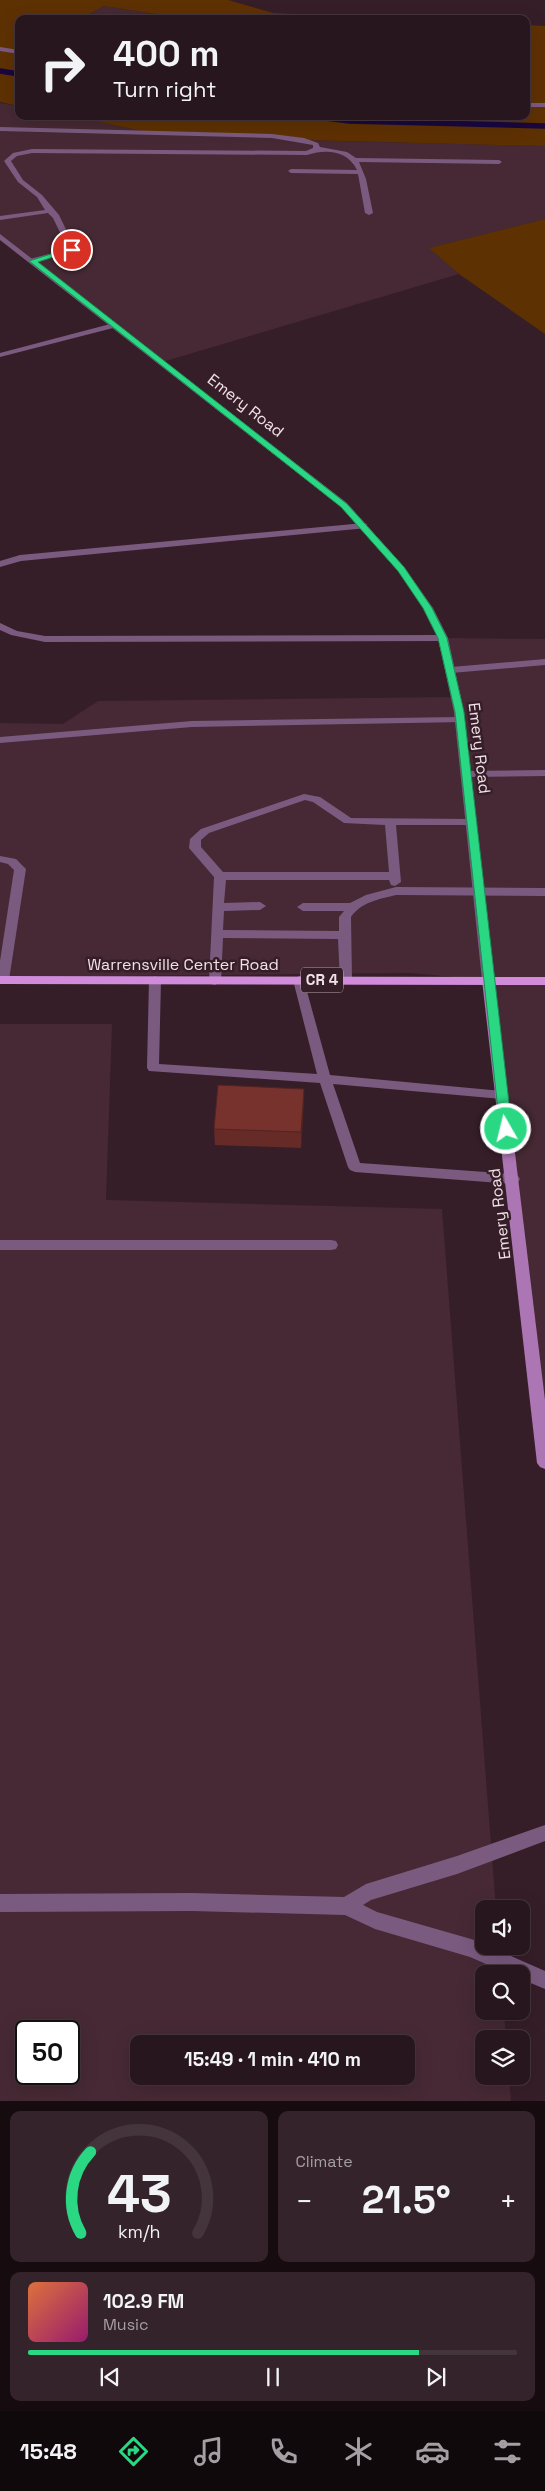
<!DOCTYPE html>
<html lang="en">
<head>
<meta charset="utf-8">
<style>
	body { margin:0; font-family:"Space Grotesk",sans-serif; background:#34232b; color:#f1f3f6; height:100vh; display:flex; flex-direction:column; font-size:19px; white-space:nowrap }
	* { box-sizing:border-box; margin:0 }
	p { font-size:16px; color:#a59fa4 }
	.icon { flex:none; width:28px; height:28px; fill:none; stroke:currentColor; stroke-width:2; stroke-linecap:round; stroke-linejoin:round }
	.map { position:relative; height:2101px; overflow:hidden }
	.drawer { display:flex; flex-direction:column; gap:10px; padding:10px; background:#160c10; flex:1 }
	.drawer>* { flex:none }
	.top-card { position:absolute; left:15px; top:15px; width:515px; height:105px; border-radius:10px; box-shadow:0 5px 20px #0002,0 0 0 1px #44353c; background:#28161e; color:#f1f3f6; overflow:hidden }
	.buttons { position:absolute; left:475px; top:1900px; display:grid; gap:10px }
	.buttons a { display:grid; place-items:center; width:55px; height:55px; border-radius:10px; background:#28161e; box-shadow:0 5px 20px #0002,0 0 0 1px #44353c; font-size:25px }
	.speed { position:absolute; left:15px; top:2020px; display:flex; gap:10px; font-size:25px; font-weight:700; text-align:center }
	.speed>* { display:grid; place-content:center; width:65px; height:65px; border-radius:50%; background:#28161e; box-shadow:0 5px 20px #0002,0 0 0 1px #44353c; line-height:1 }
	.speed .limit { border:2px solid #111; border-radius:8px; background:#fff; color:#111 }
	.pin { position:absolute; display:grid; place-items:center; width:42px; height:42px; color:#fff; margin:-21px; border:2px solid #fff; border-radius:50%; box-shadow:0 1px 5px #0007 }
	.me { position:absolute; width:55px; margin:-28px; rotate:352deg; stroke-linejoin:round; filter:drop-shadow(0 0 4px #0008) }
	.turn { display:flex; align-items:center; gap:18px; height:105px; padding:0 15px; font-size:22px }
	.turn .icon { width:65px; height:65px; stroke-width:2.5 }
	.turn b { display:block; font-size:35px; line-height:42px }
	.big { font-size:38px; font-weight:700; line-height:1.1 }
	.drawer .widget { flex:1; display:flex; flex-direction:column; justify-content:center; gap:8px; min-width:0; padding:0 18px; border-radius:10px; background:#34232b }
	.drawer .dial { align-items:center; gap:0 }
	.dial svg { height:130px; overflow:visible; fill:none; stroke:#44353c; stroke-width:7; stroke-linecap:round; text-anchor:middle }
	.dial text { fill:#f1f3f6; stroke:none }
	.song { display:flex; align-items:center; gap:15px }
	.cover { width:60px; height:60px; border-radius:8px; background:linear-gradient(135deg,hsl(20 70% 55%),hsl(320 70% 35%)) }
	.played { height:5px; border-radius:2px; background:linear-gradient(90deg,#2ad884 80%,#44353c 80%) }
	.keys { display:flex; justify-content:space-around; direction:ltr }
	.heat { display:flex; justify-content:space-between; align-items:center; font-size:28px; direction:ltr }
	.drawer .tiles { flex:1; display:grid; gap:10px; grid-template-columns:1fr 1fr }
	.widget:last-child { grid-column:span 2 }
	.trip { position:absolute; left:130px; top:2035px; width:285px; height:50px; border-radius:10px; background:#28161e; box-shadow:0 5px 20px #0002,0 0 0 1px #44353c; font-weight:700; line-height:50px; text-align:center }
	.dock { display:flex; height:80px; justify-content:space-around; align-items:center; background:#10090c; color:#a59fa4 }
	.dock .icon { width:35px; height:35px }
	.dock .selected { color:#2ad884 }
	.dock b { font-size:22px; color:#f1f3f6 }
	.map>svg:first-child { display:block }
</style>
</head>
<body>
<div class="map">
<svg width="545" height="2101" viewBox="0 0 545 2101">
	<rect width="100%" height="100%" fill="#361e28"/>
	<!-- built -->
	<g fill="#462934" fill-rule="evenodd">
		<polygon points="104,6 187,19 81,19"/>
		<polygon points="0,103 19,106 19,116 70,116 147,132 236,134 304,140 545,146 545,219 430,248 459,274 162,362 0,236"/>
		<polygon points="443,638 545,639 545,1471 488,980 410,973 0,977 0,723 63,724 98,701 456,697"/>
		<path d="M 0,1024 L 112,1024 L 106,1200 L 442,1209 L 496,1909 L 484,1909 L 484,1946 L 499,1946 L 501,1974 L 484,1974 L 484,2011 L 504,2011 L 506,2039 L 484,2039 L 484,2076 L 509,2076 L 511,2101 L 0,2101 ZM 26,2031 L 69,2031 L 69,2074 L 26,2074 ZM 139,2044 L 406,2044 L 406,2076 L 139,2076 Z"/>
	</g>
	<!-- green -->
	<g fill="#5e3103">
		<polygon points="0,0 228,0 273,13 393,19 187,19 104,6 81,19 19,19 19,106 0,102"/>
		<polygon points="526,25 545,26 545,146 304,140 272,136 147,132 70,116 526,116"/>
		<polygon points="545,219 545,334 459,274 429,248"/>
	</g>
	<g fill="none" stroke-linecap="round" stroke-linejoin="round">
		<!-- stream -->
		<g stroke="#19073f" stroke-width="5.5">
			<polyline points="0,71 19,74"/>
			<polyline points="310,116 350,121 545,126"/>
		</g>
		<!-- service -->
		<g fill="#7b5a80" fill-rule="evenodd">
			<polygon points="0,47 19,50 19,54 0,51"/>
			<rect x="526" y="103" width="19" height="4"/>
			<path d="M 0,127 L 272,134 L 304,138 L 318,143 L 320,147 L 347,152 L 356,158 L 499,160 L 502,162 L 499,164 L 359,162 L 366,179 L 373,213 L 369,215 L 365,213 L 358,174 L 291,173 L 288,171 L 291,169 L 357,170 C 347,150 326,149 307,155 L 32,153 L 17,156 L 11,161 L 23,180 L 42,195 L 59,215 L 76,250 L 33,263 L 29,261 L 30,259 L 68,249 L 53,218 L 48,213 L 0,220 L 0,216 L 45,210 L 37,197 L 18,182 L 4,161 L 13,153 L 32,149 L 306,151 L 313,148 L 313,145 L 272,138 L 0,131 Z"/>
			<polygon points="114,323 118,325 117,327 0,357 0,353"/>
			<polygon points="364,523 367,524 367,528 21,561 0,567 0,561 20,555"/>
			<polygon points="0,623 17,631 45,636 443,635 448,638 443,641 45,642 11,635 0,630"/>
			<polygon points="545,659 545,665 451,673 446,670 451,667"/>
			<polygon points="460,717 464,718 464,722 192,727 0,743 0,737 192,721"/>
			<polygon points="545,770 545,776 467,777 462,774 467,771"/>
			<path d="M 304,794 L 320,797 L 351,818 L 472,819 L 478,822 L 472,825 L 396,825 L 401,882 L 395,886 L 391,885 L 389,880 L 226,880 L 224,903 L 260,902 L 266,906 L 260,910 L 224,911 L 223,930 L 339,931 L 339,917 L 344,911 L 303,911 L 297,907 L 303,903 L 350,903 L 366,895 L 396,887 L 545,888 L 545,896 L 396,895 C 380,899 361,902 351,917 L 352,980 L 346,984 L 340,980 L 338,939 L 223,938 L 221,981 L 215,985 L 211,984 L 209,981 L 214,877 L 189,848 L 190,839 L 201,829 ZM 305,800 L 313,802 L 344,823 L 385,825 L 389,872 L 223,872 L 201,847 L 201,840 L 209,833 Z"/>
			<polygon points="0,856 16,859 26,869 9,980 3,984 0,983 0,961 14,870 8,864 0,862"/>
			<polygon points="155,976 161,980 159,1064 317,1074 293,980 299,976 303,977 330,1075 502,1091 508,1095 502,1099 333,1084 360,1163 513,1174 518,1176 520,1179 518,1182 513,1184 355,1172 350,1170 348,1167 320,1083 149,1071 147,1068 149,980"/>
			<polygon points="0,1240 331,1240 336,1241 338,1245 336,1249 331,1250 0,1250"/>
			<polygon points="545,1825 545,1841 457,1874 371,1900 363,1905 377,1912 471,1939 484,1944 484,1946 488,1946 545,1971 545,1989 521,1979 521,1974 509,1974 470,1957 375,1929 345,1915 192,1911 0,1912 0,1894 192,1893 344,1897 366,1884 457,1856"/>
		</g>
		<!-- tertiary -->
		<polygon fill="#7b5a80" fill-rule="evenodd" points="0,234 347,503 404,567 433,608 448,638 464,712 494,980 492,983 488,984 482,980 454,712 438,638 423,608 398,571 341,507 0,240"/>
		<!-- secondary -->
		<polygon fill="#ab76b3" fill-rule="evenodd" points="488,976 494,980 545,1400 545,1469 540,1467 537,1463 482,980"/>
		<!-- primary -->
		<polygon fill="#d08bdb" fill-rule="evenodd" points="0,976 545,977 545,985 0,984"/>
	</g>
	<!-- wall -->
	<polygon fill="#662b27" points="304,1089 301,1148 215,1145 214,1129"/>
	<!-- shaded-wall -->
	<polygon fill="#532320" points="304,1089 304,1104 301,1148 301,1132"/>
	<!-- building -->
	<polygon fill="#77322d" stroke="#532320" points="218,1085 304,1089 301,1132 214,1129"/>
	<!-- route -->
	<polygon fill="#2ad884" stroke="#1b8c56" points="70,248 75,250 38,262 347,504 404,567 432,608 447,638 464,712 512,1129 510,1132 506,1133 500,1129 455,712 438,638 423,608 398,571 341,507 29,261"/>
	<g text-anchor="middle" stroke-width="5" stroke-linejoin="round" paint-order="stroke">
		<!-- shield labels -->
		<rect fill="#361e28" stroke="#b9a6ad" stroke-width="1" x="301" y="967.5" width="42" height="25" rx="4"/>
		<g font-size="15" font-weight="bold" fill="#f1e0e6">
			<text x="322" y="985">CR 4</text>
		</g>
		<!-- street labels -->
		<g font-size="16" fill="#f1e0e6" stroke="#361e28">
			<text transform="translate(246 405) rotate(38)" y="6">Emery Road</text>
			<text transform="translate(480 748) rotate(83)" y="6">Emery Road</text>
			<text x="183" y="970">Warrensville Center Road</text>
			<text transform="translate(499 1214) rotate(-97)" y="6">Emery Road</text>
		</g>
	</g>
</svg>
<div class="buttons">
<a><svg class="icon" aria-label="sound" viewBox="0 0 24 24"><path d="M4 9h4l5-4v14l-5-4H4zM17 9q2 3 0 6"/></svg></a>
<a><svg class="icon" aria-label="search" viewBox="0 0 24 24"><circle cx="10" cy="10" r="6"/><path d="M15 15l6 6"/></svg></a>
<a><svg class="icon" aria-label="layers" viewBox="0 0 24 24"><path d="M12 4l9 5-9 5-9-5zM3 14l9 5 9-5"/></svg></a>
</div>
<div class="speed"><div class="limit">50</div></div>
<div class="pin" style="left:72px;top:250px;background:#d93025"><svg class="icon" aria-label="arrive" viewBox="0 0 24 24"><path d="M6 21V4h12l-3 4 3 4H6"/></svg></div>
<svg class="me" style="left:506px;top:1129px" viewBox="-20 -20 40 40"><circle r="17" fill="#2ad884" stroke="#fff" stroke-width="3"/><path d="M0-11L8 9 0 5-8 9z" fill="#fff"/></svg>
<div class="trip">15:49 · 1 min · 410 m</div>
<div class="top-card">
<div class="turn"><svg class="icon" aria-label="right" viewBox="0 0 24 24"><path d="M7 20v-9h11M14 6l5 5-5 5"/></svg><div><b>400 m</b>Turn right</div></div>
</div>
</div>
<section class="drawer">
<div class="tiles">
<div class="widget dial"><svg viewBox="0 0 100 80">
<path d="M14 69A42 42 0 1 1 86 69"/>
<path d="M14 69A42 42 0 0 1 20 19" stroke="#2ad884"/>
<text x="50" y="56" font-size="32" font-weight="700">43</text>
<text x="50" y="72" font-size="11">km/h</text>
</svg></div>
<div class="widget"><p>Climate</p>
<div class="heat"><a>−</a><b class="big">21.5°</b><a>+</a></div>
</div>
<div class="widget">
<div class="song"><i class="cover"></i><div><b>102.9 FM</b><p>Music</p></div></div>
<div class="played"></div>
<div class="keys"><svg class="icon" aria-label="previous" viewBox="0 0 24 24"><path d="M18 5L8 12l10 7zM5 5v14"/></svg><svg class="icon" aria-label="pause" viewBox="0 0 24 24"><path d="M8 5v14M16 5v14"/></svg><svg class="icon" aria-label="next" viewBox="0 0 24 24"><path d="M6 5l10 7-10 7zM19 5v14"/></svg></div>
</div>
</div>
</section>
<nav class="dock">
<b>15:48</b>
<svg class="icon selected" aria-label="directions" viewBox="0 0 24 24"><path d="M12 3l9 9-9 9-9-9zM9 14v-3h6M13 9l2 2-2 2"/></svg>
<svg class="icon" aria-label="music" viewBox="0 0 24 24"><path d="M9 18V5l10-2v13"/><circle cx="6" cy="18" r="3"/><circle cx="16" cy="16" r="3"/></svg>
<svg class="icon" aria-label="phone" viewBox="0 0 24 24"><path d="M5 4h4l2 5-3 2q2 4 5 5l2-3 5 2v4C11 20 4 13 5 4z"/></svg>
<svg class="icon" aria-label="climate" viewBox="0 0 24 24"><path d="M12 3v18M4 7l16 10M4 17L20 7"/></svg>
<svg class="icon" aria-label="car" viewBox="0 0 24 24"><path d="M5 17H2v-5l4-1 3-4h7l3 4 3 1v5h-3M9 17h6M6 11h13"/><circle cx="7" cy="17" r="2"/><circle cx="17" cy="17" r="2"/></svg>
<svg class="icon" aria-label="filters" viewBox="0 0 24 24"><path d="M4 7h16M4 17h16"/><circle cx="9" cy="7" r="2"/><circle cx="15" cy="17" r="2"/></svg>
</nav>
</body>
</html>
